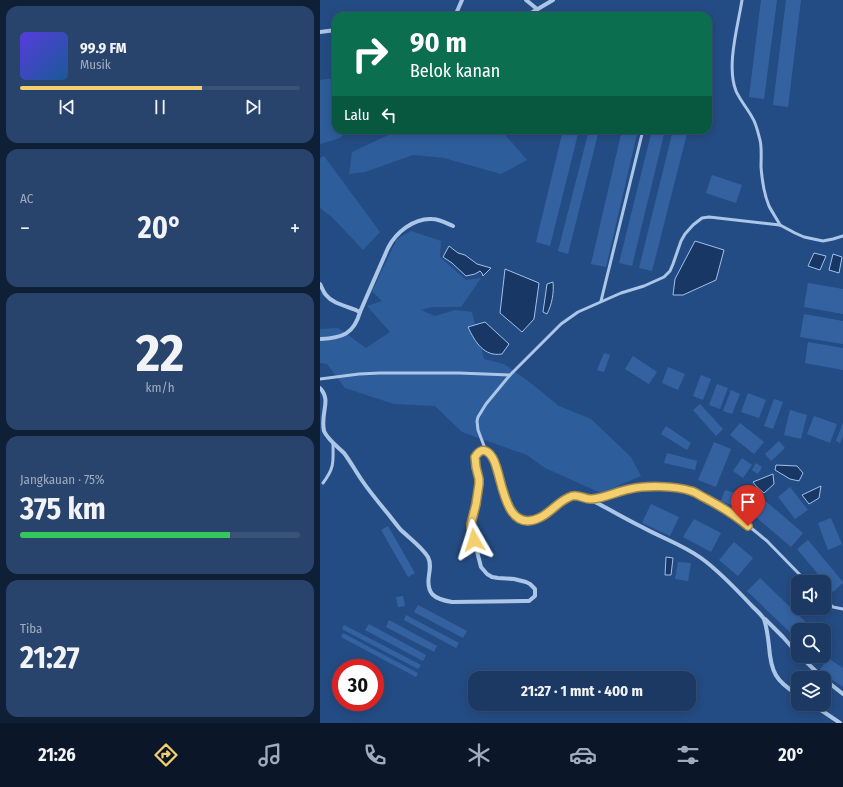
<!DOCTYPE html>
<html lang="id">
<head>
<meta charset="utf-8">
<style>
	body { margin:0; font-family:"Fira Sans Condensed",sans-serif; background:#28446c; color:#f1f3f6; height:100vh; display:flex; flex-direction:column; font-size:15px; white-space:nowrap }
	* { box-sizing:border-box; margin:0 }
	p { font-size:13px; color:#a0acbe }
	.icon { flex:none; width:22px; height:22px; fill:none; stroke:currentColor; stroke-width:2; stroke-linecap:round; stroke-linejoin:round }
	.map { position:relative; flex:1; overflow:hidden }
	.details { display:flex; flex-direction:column; gap:6px; padding:6px; background:#0f1f36; width:320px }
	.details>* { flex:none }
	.top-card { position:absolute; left:12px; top:12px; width:380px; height:122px; border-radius:12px; box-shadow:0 2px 10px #0003,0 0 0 1px #395378; background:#0b6e4f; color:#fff; overflow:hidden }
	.buttons { position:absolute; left:471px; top:575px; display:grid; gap:8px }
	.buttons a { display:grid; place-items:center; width:40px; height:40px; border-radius:8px; background:#1b3963; box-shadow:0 2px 10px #0003,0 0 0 1px #395378; font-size:20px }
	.speed { position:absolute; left:12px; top:659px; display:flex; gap:8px; font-size:20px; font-weight:700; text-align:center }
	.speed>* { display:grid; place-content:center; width:52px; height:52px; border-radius:50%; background:#1b3963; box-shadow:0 2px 10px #0003,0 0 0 1px #395378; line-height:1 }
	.speed .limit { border:6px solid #d22; background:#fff; color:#111 }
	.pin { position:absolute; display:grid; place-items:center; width:34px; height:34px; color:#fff; margin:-41px -17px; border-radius:50% 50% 50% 0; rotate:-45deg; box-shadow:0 0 4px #0007 }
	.pin .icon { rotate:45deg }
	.me { position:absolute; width:44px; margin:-22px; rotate:354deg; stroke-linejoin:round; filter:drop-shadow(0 0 3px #0008) }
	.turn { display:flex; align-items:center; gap:14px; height:84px; padding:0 12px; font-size:18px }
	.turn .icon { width:52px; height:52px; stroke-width:2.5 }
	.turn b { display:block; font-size:28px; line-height:34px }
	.then { display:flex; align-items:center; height:38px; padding:0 12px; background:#0003; gap:8px; font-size:15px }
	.big { font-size:30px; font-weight:700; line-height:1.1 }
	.details .card { flex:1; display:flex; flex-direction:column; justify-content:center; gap:6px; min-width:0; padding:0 14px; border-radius:12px; background:#28446c }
	.details .dial { align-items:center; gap:0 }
	.dial b { font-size:52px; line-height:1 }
	.song { display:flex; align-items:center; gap:12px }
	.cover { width:48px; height:48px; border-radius:6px; background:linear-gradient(135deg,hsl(250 70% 55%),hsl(210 70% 35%)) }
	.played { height:4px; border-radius:2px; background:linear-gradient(90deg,#f3cf70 65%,#395378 65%) }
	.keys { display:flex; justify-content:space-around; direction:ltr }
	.heat { display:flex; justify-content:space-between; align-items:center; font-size:22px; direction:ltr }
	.charge { height:6px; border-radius:3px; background:linear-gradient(90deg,#34c759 75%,#395378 0) }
	.trip { position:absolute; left:148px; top:671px; width:228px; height:40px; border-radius:12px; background:#1b3963; box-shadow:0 2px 10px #0003,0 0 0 1px #395378; font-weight:700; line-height:40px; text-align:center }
	.tabs { display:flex; height:64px; justify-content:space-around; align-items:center; background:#0b1728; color:#a0acbe }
	.tabs .icon { width:28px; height:28px }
	.tabs .active { color:#f3cf70 }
	.tabs b { font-size:18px; color:#f1f3f6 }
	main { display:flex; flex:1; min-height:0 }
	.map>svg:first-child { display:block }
</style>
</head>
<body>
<main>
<section class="details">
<div class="card">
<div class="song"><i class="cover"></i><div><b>99.9 FM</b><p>Musik</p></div></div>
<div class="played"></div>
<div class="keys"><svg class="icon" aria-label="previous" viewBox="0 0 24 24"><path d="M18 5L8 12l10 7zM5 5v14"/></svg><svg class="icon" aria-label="pause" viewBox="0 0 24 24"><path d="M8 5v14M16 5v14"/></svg><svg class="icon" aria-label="next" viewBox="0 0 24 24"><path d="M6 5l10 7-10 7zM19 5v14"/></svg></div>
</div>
<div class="card"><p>AC</p>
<div class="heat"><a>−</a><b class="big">20°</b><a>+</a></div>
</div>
<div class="card dial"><b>22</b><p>km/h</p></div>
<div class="card"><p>Jangkauan · 75%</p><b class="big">375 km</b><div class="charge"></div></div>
<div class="card"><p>Tiba</p><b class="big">21:27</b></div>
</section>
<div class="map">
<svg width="523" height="723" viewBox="0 0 523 723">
	<rect width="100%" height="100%" fill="#244c84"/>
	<!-- green -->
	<g fill="#2e5d9b">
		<polygon points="16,78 16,130 28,130 20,138 0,144 0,80"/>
		<polygon points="79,130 181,130 207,160 181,174 124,158 93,155 45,172 29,174 32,152"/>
		<polygon points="4,156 60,232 43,250 12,217 0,208 0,158"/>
		<polygon points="91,231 121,241 120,257 146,280 161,278 141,307 112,307 101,310 115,316 135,310 152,312 164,359 184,364 212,384 239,406 271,419 311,457 321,476 281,493 225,468 207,455 142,432 115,406 74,404 25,388 7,364 0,363 0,329 18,328 46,348 70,332 47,306 62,301 52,291 77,239"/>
	</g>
	<!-- water -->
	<g fill="#193764" stroke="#a0c1e9">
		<polygon points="375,241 404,250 396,280 363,295 353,295 355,279"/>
		<polygon points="129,246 138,253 145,255 157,264 171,268 163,276 162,273 160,271 155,274 146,276 132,263 123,257"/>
		<polygon points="494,253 506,256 500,270 488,266"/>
		<polygon points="513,254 522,257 519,273 509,270"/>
		<polygon points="185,269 219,283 214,319 202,332 180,313"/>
		<path d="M 233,282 C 234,293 232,304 227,314 L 223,312 L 227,284 Z"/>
		<path d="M 165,322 L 189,344 L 182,354 C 164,357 155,342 148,327 Z"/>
		<polygon points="456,465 477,466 483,473 479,481 470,479 455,470"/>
		<polygon points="453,474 454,484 444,493 436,486 433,482"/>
		<polygon points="501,486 499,498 489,504 482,495"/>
		<polygon points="346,557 353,558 351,575 345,575"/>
	</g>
	<!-- building -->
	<g fill="#3462a1">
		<polygon points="441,0 457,0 444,99 429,97"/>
		<polygon points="466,0 481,0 468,107 453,105"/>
		<polygon points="243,130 259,130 230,246 216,242"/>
		<polygon points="269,130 279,130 248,254 238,251"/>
		<polygon points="302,130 318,130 286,267 271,264"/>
		<polygon points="332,130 345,130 312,266 299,263"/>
		<polygon points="353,130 368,130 332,271 319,268"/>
		<polygon points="392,175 422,185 416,203 386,193"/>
		<polygon points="488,283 523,289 523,314 484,307"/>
		<polygon points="484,314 523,321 523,344 480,337"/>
		<polygon points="488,342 523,348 523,370 485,363"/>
		<polygon points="284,353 290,355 284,372 277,370"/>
		<polygon points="313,356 337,372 329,384 305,369"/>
		<polygon points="348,367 365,374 358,390 342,383"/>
		<polygon points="381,375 391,379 383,400 373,396"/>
		<polygon points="397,384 408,388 400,409 389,405"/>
		<polygon points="411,390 420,394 412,414 403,411"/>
		<polygon points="428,393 446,400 439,418 421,412"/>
		<polygon points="454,399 463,402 453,429 444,426"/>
		<polygon points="380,404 403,429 396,436 373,410"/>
		<polygon points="470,410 487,415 481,439 464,435"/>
		<polygon points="494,416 517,424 510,443 487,434"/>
		<polygon points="420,423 444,442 434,454 410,435"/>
		<polygon points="523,423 523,436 520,443 516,441"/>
		<polygon points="346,426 371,443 367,450 341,434"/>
		<polygon points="459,441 465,448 451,461 445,454"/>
		<polygon points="394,442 411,449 396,487 378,480"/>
		<polygon points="347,453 377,461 375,470 344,463"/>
		<polygon points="422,458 432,465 423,478 413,471"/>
		<polygon points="436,463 442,467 438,474 432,470"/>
		<polygon points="470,487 488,510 475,519 458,497"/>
		<polygon points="405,490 427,497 422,509 401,501"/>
		<polygon points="442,498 483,533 471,547 430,512"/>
		<polygon points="331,504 359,517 350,536 322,523"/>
		<polygon points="511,518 522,544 508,550 498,523"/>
		<polygon points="374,519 401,533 391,552 363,537"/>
		<polygon points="68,526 95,573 88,577 61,530"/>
		<polygon points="488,540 523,582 523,583 513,592 477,549"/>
		<polygon points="414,542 433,558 418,576 399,560"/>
		<polygon points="358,562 371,563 368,581 355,579"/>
		<polygon points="440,578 494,630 478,630 478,640 427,591"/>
		<polygon points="83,596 85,606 78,607 76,597"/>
		<polygon points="98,605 147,631 143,638 94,612"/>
		<polygon points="86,615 139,643 136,648 84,620"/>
		<polygon points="69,620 117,646 114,652 66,627"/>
		<polygon points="49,624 106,655 103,661 45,630"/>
		<polygon points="24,625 101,665 98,669 22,629"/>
		<polygon points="23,633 98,673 96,677 21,637"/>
		<polygon points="508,658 523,668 523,687 499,671"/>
	</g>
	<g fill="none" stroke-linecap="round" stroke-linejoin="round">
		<!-- service -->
		<g stroke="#acc6e8" stroke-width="3">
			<path d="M 422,0 C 418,26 406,66 416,91 C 420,100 427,108 432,117 C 436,123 438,132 440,140 C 442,148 441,158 441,167 C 442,180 444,194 449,206 C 452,212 457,219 460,225"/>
			<polyline points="281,301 323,130"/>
			<polyline points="0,379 39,374 60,373 139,373 190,375"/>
			<polyline points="166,451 158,430 157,421 158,417 166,404 190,375 241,324 258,312 301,293 324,286 344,277 350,271 353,264 361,241 365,234 373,225 382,218 389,217 460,225 475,233 484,237 503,241 513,239 523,236"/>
			<path d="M 3,483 C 15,467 13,462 13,443"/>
			<polyline points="271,500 312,488 350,487 372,491 396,504 419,518 447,541 487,582"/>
			<polyline points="504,600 513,607 523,609"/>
		</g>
		<!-- minor -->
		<g stroke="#acc6e8" stroke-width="4">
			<polyline points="206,0 217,9"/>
			<polyline points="135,16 142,0"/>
			<polyline points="206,16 233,0"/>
			<polyline points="0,32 16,30"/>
			<path d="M 0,284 C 2,287 3,292 6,295 C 14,305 29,306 40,312 L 68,248 C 76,232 94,218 112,219 C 119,219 126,223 133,226"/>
			<path d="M 1,339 C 22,338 34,334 40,312"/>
			<path d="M 0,388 C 12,401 0,412 4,431 C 8,440 17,446 24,453 C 30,461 35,470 41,479 C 49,491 59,503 69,515 C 72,519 76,524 80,529 C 89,538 101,546 108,557 C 111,563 110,569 109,575 C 106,594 114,599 132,602 L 204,601 L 209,601 L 215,596 L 215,589 L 210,584 L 206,582 L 194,579 L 178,578 L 172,577 L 167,574 L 161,567 L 151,528 L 159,484 C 159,475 155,466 155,457 C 169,432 179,478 182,487 C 183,493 185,498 188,504 C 190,509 193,515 198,518 C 225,532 238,494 257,495 C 264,496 273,501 279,504 C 294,512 308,520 322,527 C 342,538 363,545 381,558 C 398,570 417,590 432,606 C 436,610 441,614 444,619 C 447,628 448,637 449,646 C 451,673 456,681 478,695"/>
			<polyline points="445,619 463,637 478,654"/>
			<polyline points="480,656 503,678"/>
			<polyline points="504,679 523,694"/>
			<polyline points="492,704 520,723"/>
		</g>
	</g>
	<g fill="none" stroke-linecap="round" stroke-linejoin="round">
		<!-- route casing -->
		<g stroke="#9e8749" stroke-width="10">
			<path id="route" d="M 154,540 L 151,528 L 151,524 L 156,504 L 159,484 L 159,479 L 156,467 L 155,457 C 164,442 173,456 176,466 C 183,486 187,533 219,518 C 231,513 239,500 252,496 C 259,494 265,500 272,499 C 285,498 298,491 310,489 C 326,485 356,486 371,491 C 376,492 380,496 385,498 C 400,506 415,515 428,526"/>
		</g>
		<!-- route -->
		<use href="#route" stroke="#f3cf70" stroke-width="7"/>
	</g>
</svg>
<div class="buttons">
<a><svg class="icon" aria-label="sound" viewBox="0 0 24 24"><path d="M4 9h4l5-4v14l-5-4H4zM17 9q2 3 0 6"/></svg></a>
<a><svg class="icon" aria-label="search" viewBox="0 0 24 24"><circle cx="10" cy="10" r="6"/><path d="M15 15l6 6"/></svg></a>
<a><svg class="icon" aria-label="layers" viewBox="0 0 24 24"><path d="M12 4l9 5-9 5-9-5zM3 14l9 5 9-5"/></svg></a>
</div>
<div class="speed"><div class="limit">30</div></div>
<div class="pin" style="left:428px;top:526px;background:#d93025"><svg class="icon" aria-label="arrive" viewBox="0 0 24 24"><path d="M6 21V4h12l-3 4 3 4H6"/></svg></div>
<svg class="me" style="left:154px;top:540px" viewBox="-20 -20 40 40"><path d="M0-17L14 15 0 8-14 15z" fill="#f3cf70" stroke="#fff" stroke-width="4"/></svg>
<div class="trip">21:27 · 1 mnt · 400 m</div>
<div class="top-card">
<div class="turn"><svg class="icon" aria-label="right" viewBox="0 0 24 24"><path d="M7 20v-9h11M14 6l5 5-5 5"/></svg><div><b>90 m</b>Belok kanan</div></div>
<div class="then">Lalu<svg class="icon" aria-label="left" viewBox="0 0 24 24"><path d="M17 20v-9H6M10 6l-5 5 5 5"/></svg></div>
</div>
</div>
</main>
<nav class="tabs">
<b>21:26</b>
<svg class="icon active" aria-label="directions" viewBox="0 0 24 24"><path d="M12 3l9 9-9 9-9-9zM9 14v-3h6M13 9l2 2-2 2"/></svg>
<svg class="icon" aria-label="music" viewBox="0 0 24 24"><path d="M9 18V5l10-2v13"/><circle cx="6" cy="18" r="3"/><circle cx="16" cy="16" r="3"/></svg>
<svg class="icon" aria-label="phone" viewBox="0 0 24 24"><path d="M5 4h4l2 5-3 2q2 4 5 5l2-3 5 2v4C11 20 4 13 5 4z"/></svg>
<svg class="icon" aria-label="climate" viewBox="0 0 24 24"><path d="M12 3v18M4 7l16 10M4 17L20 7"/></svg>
<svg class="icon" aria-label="car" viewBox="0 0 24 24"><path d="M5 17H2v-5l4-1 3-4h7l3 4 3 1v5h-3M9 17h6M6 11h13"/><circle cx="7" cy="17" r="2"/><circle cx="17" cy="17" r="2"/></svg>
<svg class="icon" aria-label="filters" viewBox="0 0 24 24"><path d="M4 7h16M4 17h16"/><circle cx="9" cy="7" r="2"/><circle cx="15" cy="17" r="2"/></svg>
<b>20°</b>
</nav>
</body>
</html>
